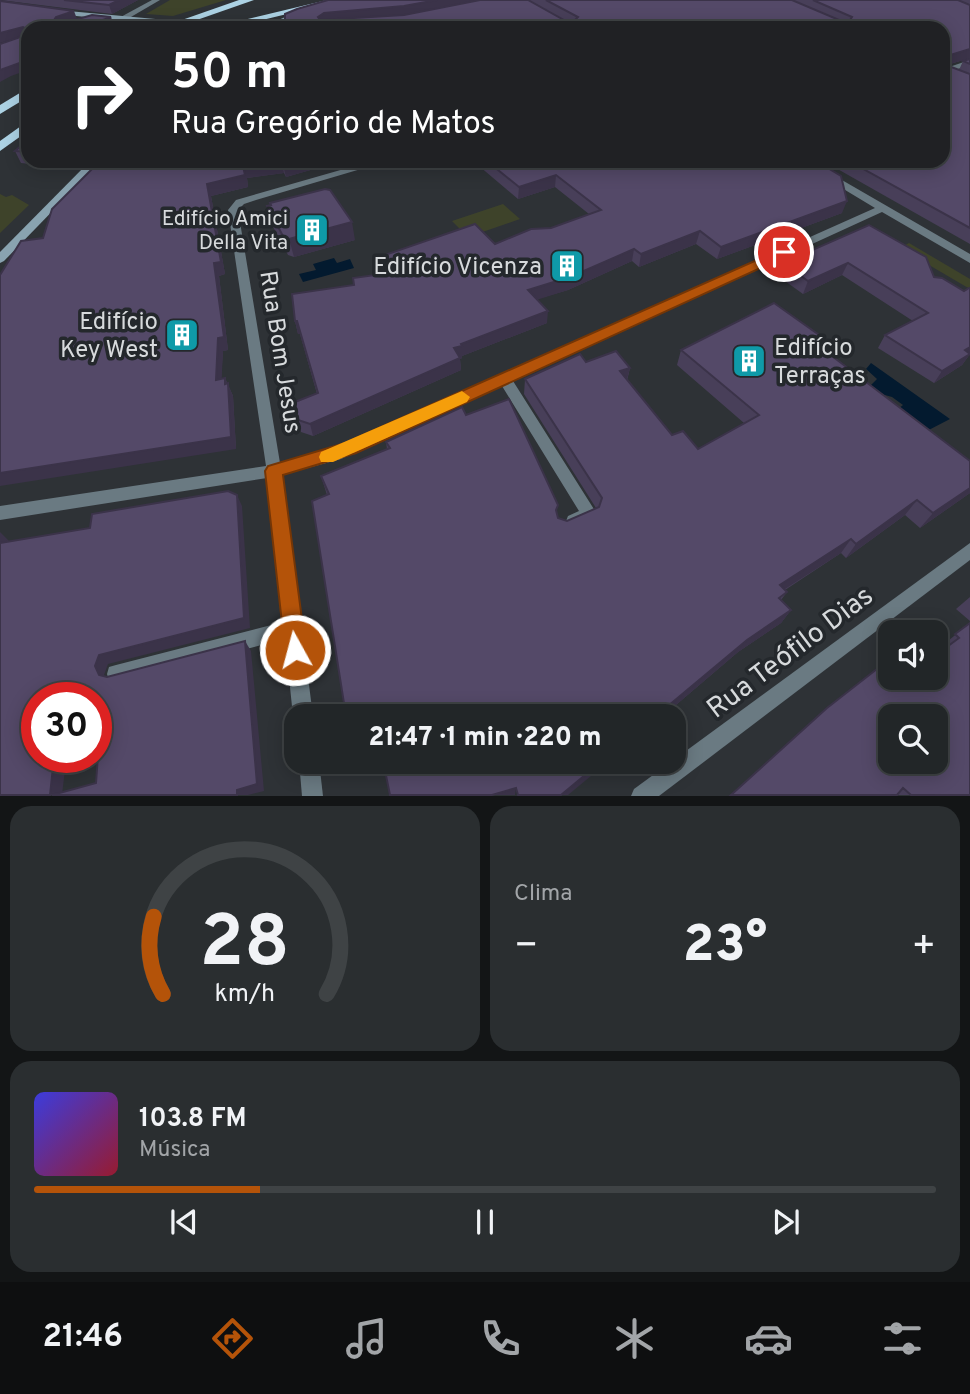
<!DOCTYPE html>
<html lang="pt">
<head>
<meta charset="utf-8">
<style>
	body { margin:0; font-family:Overpass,sans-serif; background:#2a2e30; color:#f1f3f6; height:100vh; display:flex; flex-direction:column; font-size:26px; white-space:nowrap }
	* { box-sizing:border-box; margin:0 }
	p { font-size:23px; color:#a2a5a8 }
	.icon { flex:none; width:38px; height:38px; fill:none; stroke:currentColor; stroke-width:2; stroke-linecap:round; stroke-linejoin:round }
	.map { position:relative; height:796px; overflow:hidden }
	.sheet { display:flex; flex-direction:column; gap:10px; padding:10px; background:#131516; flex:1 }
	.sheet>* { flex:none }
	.hud { position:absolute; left:21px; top:21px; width:929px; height:147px; border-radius:21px; box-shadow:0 4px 18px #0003,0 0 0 2px #3f4345; background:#202124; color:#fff; overflow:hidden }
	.buttons { position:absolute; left:878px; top:620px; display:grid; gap:14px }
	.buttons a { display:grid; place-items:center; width:70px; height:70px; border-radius:14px; background:#222628; box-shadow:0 4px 18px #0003,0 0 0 2px #3f4345; font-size:35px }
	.speed { position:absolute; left:21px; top:682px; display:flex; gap:14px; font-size:35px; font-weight:700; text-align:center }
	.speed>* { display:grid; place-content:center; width:91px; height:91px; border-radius:50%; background:#222628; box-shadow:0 4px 18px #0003,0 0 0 2px #3f4345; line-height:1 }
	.speed .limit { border:10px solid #d22; background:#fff; color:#111 }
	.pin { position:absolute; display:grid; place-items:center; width:60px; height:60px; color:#fff; margin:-30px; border:4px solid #fff; border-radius:50%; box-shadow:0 2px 7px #0007 }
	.me { position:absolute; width:77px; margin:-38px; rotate:353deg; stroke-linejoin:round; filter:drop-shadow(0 0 5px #0008) }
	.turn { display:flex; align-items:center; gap:24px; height:147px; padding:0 35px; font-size:32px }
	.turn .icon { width:91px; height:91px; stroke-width:2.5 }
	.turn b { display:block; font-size:49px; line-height:60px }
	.big { font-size:52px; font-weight:800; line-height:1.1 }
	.sheet .tile { flex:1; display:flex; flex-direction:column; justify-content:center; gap:10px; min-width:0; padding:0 24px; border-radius:21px; background:#2a2e30 }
	.sheet .dial { align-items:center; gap:0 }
	.dial svg { height:182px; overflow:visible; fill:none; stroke:#3f4345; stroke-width:7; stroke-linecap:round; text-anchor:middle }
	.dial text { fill:#f1f3f6; stroke:none }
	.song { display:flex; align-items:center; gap:21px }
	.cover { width:84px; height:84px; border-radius:10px; background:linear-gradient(135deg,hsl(240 70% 55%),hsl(350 70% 35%)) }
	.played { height:7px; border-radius:4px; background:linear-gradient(90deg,#b45309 25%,#3f4345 25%) }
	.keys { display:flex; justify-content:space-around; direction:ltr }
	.heat { display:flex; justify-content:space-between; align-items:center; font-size:38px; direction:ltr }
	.sheet .tiles { flex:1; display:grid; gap:10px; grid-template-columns:1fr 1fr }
	.tile:last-child { grid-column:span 2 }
	.trip { position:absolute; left:284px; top:704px; width:402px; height:70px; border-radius:21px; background:#222628; box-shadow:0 4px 18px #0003,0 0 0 2px #3f4345; font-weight:800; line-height:70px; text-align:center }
	.menu { display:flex; height:112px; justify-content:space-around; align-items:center; background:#0e0f10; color:#a2a5a8 }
	.menu .icon { width:49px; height:49px }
	.menu .selected { color:#b45309 }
	.menu b { font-size:32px; color:#f1f3f6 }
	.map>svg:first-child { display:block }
</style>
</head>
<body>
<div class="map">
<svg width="970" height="796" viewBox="0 0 970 796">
	<rect width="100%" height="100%" fill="#2e3236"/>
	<!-- green -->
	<g fill="#3e432a">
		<polygon points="170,0 226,0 173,16 146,14"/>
		<polygon points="0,194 6,197 12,195 29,205 0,233"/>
		<polygon points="503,204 520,219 468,237 452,221"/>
		<polygon points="909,243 970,279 970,289 900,248"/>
	</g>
	<!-- water -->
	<g fill="#031a2f">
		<polygon points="334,258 337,263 350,259 354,268 303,282 299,274 316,270 313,264"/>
		<polygon points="871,363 950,419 921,434 893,413 903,405 892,397 874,392 871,385 877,379 866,369"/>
	</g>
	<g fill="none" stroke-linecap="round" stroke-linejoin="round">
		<!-- minor -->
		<g fill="#6a7a82" fill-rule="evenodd">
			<polygon points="152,0 160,0 124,21 117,19"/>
			<polygon points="970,60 970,65 943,74 943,69"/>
			<polygon points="372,161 388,161 256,200 244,204 238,210 280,463 333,450 875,208 797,161 809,161 970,254 970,263 882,212 513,381 597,514 595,519 574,528 568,526 566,521 568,516 579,511 502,386 341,459 282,475 313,716 296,716 296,722 293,716 285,639 116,683 109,681 107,674 109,667 116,665 283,622 267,478 0,520 0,506 266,466 228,210 236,200"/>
			<polygon points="970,543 970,560 659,796 631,796 634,789"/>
			<polygon points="299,761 319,761 323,796 302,796"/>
		</g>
		<!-- secondary -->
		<g fill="#89a3b0" fill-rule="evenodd">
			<polygon points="57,10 232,26 236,28 208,28 54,14"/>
			<polygon points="299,11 306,13 271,28 260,28"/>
			<polygon points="90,161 101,161 4,261 0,263 0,252"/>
		</g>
		<!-- trunk -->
		<g fill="#acd2e4" fill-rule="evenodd">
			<polygon points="239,0 254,0 174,28 159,28"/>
			<polygon points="327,0 345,0 229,28 215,27"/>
			<polygon points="135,19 144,21 134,28 121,28"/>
			<polygon points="28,88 28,97 0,114 0,105"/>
			<polygon points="28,121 28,131 0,151 0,141"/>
		</g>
	</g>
	<!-- wall -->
	<g fill="#483f59">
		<polygon points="0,0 138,0 112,14"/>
		<polygon points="529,0 970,0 970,58 947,65 959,70 963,61 970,59 970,244 834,167 832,171 842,213 717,259 696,244 639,267 632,261 568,290 537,299 547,323 462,356 462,358 460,359 461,370 313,436 301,432 298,420 317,394 300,334 298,334 295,321 354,285 386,273 384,268 382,256 495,244 551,228 589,214 555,187 518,199 479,166 479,161 943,161 943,28 285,25"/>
		<polygon points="28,140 28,161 86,161 78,169 21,163 15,151"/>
		<polygon points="90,161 342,161 286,177 284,173 247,178 248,187 211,196 225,274 219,276 228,350 223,351 221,379 225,378 233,396 236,449 43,238 93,168"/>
		<polygon points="267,206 355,240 294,257 288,255 271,223"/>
		<polygon points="869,225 934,277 964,291 970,354 962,365 934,383 878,348 885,335 913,321 842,275 803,294 778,276 783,263"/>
		<polygon points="681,350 825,350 970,461 970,493 920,528 905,515 846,558 841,553 785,590 787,592 781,600 791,610 781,623 738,652 663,716 346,716 327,495 321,476 387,449 386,442 466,415 557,514 558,518 567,521 596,508 524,394 525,379 586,362 630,368 627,381 672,435 698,449 744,423 677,365"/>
		<polygon points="970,597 970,621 956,609"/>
		<polygon points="970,623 970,795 731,795 936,677 946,648 943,645"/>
	</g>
	<!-- shaded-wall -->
	<g fill="#3b3349">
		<polygon points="119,0 138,0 112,14 109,5"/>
		<polygon points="437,0 487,0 405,16 319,27 318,17 324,13"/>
		<polygon points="74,11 77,19 59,26 54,20 56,17"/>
		<polygon points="111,17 114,26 108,28 81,28"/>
		<polygon points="23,27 27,35 0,43 0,33"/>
		<polygon points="970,49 970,58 943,66 947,56"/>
		<polygon points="28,60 28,70 11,76 0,82 0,70"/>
		<polygon points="74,161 86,161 78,169"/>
		<polygon points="281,161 284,173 247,178 248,187 211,196 225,274 219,276 228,350 223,351 221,392 216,380 218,338 214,263 207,184 243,166"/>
		<polygon points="298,161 342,161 286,177 283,165"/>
		<polygon points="556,175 555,187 518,199 519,187"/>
		<polygon points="847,201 842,213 717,259 721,247"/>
		<polygon points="352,222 355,240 294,257 289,239"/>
		<polygon points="700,231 696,244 639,267 641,254"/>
		<polygon points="634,249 632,261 568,290 527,303 528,290"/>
		<polygon points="848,263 842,275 803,294 808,281"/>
		<polygon points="548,311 547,323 462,356 462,358 460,359 461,370 313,436 310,424 461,344"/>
		<polygon points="295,321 297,321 300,334 298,334"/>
		<polygon points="829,342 821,358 820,347"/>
		<polygon points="970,347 970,354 962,365 934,383 942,371"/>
		<polygon points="630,368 626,383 620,371"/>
		<polygon points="225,378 233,396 236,449 0,486 0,473 225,384"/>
		<polygon points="970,488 970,493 920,528 933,513"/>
		<polygon points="237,495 242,506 250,628 108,664 104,675 108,684 99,675 95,666 99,655"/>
		<polygon points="917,500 905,515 846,558 856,544"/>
		<polygon points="0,532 9,541 0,550"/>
		<polygon points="851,539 841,553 771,598 780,585"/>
		<polygon points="791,610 781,623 738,652 663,716 656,716 747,640"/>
		<polygon points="245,641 251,651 264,791 248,795 237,795"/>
		<polygon points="99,741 109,749 96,753 96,742"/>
		<polygon points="54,758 78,758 66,761 62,795 50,795"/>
		<polygon points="355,761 385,761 385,763 358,771 354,762"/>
		<polygon points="602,761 609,761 568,795 561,795"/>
		<polygon points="516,788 515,795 492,795"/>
	</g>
	<!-- building -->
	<g fill="#544968" stroke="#3b3349" stroke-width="2" fill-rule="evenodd">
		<polygon points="64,0 119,0 109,5"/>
		<polygon points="328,0 437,0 404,6 324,13 318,17 320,20 404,15 480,0 528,0 564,20 575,20 578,17 546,0 792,0 839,20 850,20 852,17 813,0 958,0 970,5 970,49 947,56 946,65 970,74 970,228 849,161 943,161 943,28 253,28 255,27 285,25 285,14 297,9"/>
		<polygon points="0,1 74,11 56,17 54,20 56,22 68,22 92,15 111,17 81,28 28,28 28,60 0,70 0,44 26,35 27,29 23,27 0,33"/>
		<polygon points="970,59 970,64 963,61"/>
		<polygon points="28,140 28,152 15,151"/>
		<polygon points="100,161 280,161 243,166 245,175 207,184 221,262 214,263 224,337 218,338 216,380 225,378 225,384 228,383 231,437 0,473 0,275 21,241 43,238 52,209"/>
		<polygon points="281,161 298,161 283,165"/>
		<polygon points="487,161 816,161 841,176 847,201 721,247 700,231 641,254 634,249 570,277 528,290 548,311 461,344 462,346 454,348 460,358 310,424 298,420 295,402 318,393 297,321 295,321 292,294 354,285 353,278 390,273 382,256 475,224 495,244 531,229 551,228 601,210 556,175 519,187"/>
		<polygon points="325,189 330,190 352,222 289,239 284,238 267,206 271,205 270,203"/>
		<polygon points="869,225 926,257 934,277 942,278 964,291 969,288 970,289 970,347 965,350 970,354 942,371 885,335 928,313 848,263 808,281 783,263"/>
		<polygon points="774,303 829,342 820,347 970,461 970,488 933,513 917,500 856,544 851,539 780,585 787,592 779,598 791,610 747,640 656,716 346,716 312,501 329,494 321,476 390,448 386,442 462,407 466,415 509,399 558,505 556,510 558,518 567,521 599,507 602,498 525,379 580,354 586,362 616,351 630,368 620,371 672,435 683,431 698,449 759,415 681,350"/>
		<polygon points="228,491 237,495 244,618 99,655 95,666 99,675 107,677 245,641 257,784 237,790 237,795 52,795 96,783 99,741 96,742 96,698 37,698 37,758 54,758 50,795 0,795 0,543 90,528 92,514"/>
		<path d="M 970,623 L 970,795 L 911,795 L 903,788 L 897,795 L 731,795 L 827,708 L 891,658 L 891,677 L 936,677 L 936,655 L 959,638 L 955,634 ZM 891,716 L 936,716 L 936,761 L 891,761 Z"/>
		<polygon points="383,761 602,761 561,795 518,795 516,788 492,795 390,795"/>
	</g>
	<!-- route -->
	<polygon fill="#b45309" stroke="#753606" stroke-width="2" points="784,248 791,252 789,255 356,453 283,475 306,650 303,658 295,661 288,658 285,650 265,471 268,466 345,443"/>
	<!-- slow -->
	<polygon fill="#f59e0b" points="462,391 470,397 467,402 333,462 321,462 319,457 321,452"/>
	<!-- icons -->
	<defs>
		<g id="building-square" transform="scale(1.75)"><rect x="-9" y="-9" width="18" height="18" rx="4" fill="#0f9aa8" stroke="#24282c"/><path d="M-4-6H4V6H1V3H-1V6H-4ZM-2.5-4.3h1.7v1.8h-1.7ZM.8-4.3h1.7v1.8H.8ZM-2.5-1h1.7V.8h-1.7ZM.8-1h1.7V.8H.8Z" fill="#fff"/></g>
	</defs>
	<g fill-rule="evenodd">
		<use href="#building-square" x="312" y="230"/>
		<use href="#building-square" x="567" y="266"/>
		<use href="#building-square" x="182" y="335"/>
		<use href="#building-square" x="749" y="361"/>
	</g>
	<g text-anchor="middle" stroke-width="7" stroke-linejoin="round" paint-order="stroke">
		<!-- far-poi labels -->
		<g font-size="21" fill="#d7dadc" stroke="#24282c" text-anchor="end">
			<text x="288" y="225">Edifício Amici<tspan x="288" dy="24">Della Vita</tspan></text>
		</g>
		<!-- poi labels -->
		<g font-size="24" fill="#d7dadc" stroke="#24282c" text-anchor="end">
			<text x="542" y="274">Edifício Vicenza</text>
			<text x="158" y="329">Edifício<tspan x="158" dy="28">Key West</tspan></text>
			<text x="774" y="355" text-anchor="start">Edifício<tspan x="774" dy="28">Terraças</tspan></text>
		</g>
		<!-- street labels -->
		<g font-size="24" fill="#d7dadc" stroke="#24282c">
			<text transform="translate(281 352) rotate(81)" y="8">Rua Bom Jesus</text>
		</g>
		<!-- near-street labels -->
		<g font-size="28" fill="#d7dadc" stroke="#24282c">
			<text transform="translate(789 651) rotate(-37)" y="10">Rua Teófilo Dias</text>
		</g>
	</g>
</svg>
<div class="buttons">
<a><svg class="icon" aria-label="sound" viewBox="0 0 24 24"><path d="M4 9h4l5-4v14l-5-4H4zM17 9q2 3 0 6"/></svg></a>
<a><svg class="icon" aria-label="search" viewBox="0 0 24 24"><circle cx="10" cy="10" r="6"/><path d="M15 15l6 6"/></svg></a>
</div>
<div class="speed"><div class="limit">30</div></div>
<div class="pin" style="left:784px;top:252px;background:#d93025"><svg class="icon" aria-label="arrive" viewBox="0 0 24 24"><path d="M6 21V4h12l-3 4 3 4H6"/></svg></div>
<svg class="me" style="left:295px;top:650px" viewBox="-20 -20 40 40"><circle r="17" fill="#b45309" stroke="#fff" stroke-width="3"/><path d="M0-11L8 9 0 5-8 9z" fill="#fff"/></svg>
<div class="trip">21:47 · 1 min · 220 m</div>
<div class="hud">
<div class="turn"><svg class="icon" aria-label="right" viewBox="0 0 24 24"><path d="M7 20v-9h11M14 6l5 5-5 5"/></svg><div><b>50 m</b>Rua Gregório de Matos</div></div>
</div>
</div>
<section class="sheet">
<div class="tiles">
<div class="tile dial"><svg viewBox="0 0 100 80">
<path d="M14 69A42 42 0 1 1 86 69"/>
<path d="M14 69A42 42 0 0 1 10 35" stroke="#b45309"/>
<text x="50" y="56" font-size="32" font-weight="700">28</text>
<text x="50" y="72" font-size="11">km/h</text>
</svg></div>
<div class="tile"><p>Clima</p>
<div class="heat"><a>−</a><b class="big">23°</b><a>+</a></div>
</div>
<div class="tile">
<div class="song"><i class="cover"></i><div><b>103.8 FM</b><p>Música</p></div></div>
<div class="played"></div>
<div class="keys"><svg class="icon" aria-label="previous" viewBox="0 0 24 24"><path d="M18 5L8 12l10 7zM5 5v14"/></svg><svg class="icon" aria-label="pause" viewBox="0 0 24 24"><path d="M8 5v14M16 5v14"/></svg><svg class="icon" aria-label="next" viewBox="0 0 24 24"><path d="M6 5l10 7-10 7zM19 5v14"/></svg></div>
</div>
</div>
</section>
<nav class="menu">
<b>21:46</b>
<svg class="icon selected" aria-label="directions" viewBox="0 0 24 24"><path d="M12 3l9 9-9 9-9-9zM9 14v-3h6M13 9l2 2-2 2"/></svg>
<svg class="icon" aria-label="music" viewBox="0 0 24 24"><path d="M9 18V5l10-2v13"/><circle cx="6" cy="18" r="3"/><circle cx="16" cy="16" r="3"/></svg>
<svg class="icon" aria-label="phone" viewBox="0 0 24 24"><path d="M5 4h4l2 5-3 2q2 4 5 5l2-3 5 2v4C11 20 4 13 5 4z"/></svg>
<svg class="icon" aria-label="climate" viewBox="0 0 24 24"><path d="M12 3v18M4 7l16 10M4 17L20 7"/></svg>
<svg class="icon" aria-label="car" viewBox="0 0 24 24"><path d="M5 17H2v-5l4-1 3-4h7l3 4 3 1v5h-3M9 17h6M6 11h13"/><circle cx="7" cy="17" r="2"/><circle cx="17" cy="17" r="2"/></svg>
<svg class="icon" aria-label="filters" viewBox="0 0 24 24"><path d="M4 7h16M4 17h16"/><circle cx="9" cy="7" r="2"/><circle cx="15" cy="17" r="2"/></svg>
</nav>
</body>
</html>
